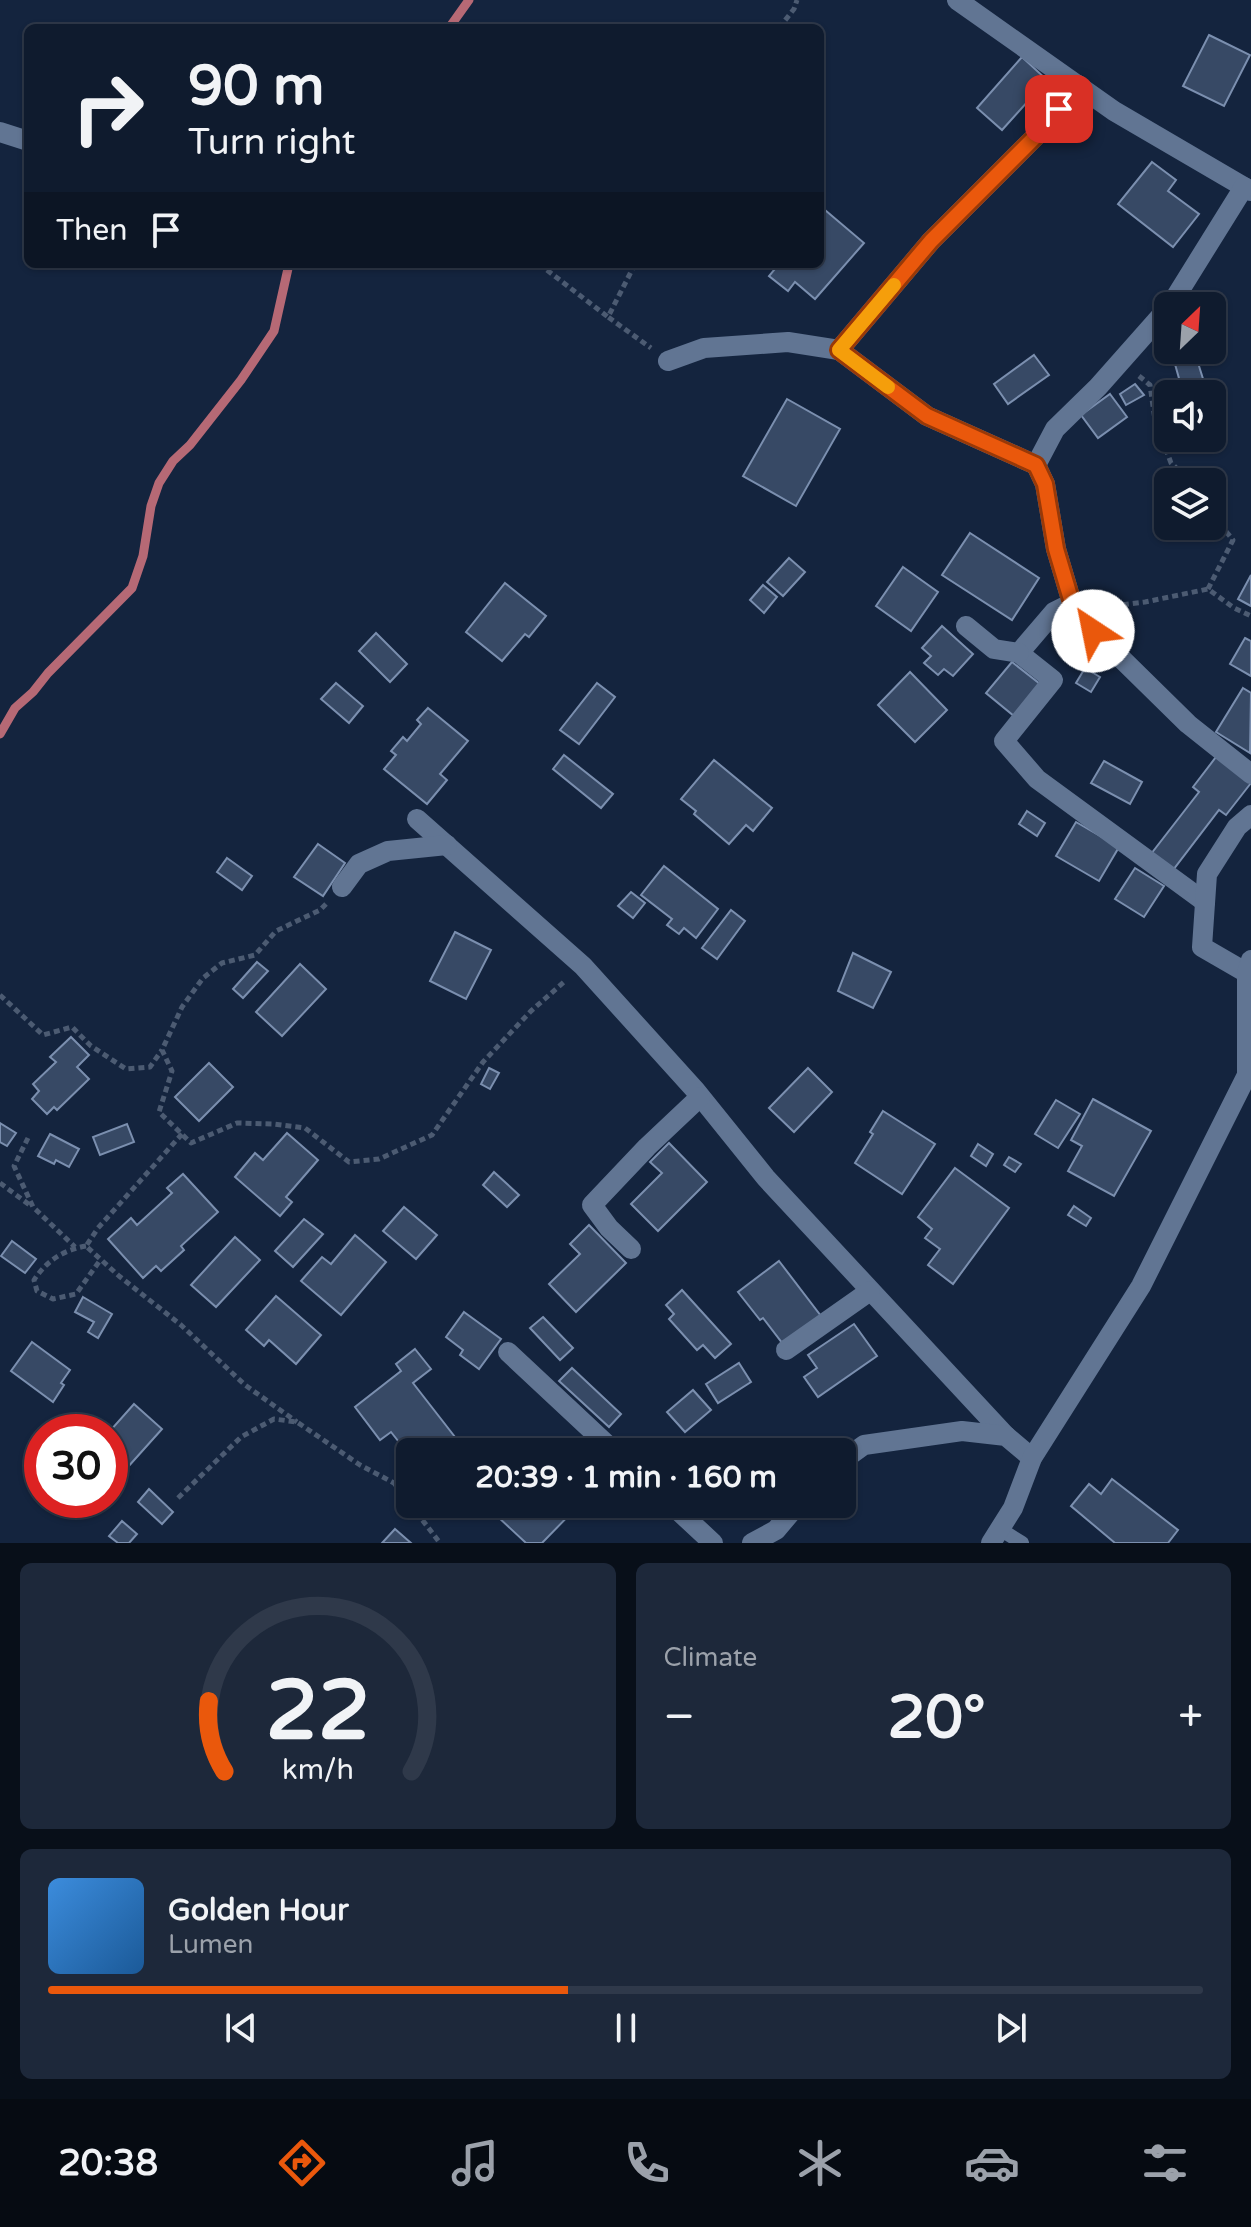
<!DOCTYPE html>
<html lang="en">
<head>
<meta charset="utf-8">
<style>
	body { margin:0; font-family:"Varela Round",sans-serif; background:#1d283a; color:#f1f3f6; height:100vh; display:flex; flex-direction:column; font-size:30px; white-space:nowrap }
	* { box-sizing:border-box; margin:0 }
	p { font-size:26px; color:#9ba1aa }
	.icon { flex:none; width:44px; height:44px; fill:none; stroke:currentColor; stroke-width:2; stroke-linecap:round; stroke-linejoin:round }
	.map { position:relative; height:1543px; overflow:hidden }
	.panel { display:flex; flex-direction:column; gap:20px; padding:20px; background:#080f19; flex:1 }
	.panel>* { flex:none }
	.guide { position:absolute; left:24px; top:24px; width:800px; height:244px; border-radius:12px; box-shadow:0 2px 6px #0004,0 0 0 2px #2f394a; background:#0f1b2e; color:#f1f3f6; overflow:hidden }
	.needle { width:52px; rotate:25deg }
	.controls { position:absolute; left:1154px; top:292px; display:grid; gap:16px }
	.controls a { display:grid; place-items:center; width:72px; height:72px; border-radius:12px; background:#0f1b2e; box-shadow:0 2px 6px #0004,0 0 0 2px #2f394a; font-size:40px }
	.speed { position:absolute; left:24px; top:1414px; display:flex; gap:16px; font-size:40px; font-weight:700; text-align:center }
	.speed>* { display:grid; place-content:center; width:104px; height:104px; border-radius:50%; background:#0f1b2e; box-shadow:0 2px 6px #0004,0 0 0 2px #2f394a; line-height:1 }
	.speed .limit { border:12px solid #d22; background:#fff; color:#111 }
	.pin { position:absolute; display:grid; place-items:center; width:68px; height:68px; color:#fff; margin:-34px; border-radius:16px; box-shadow:0 4px 12px #0006 }
	.me { position:absolute; width:88px; margin:-44px; rotate:326deg; stroke-linejoin:round; filter:drop-shadow(0 0 6px #0008) }
	.turn { display:flex; align-items:center; gap:28px; height:168px; padding:0 32px; font-size:36px }
	.turn .icon { width:104px; height:104px; stroke-width:2.5 }
	.turn b { display:block; font-size:56px; line-height:68px }
	.then { display:flex; align-items:center; height:76px; padding:0 32px; background:#0003; gap:16px; font-size:30px }
	.big { font-size:60px; font-weight:700; line-height:1.1 }
	.panel .tile { flex:1; display:flex; flex-direction:column; justify-content:center; gap:12px; min-width:0; padding:0 28px; border-radius:12px; background:#1d283a }
	.panel .dial { align-items:center; gap:0 }
	.dial svg { height:208px; overflow:visible; fill:none; stroke:#2f394a; stroke-width:7; stroke-linecap:round; text-anchor:middle }
	.dial text { fill:#f1f3f6; stroke:none }
	.song { display:flex; align-items:center; gap:24px }
	.cover { width:96px; height:96px; border-radius:12px; background:linear-gradient(135deg,hsl(210 70% 55%),hsl(210 70% 35%)) }
	.played { height:8px; border-radius:4px; background:linear-gradient(90deg,#ea580c 45%,#2f394a 45%) }
	.keys { display:flex; justify-content:space-around; direction:ltr }
	.heat { display:flex; justify-content:space-between; align-items:center; font-size:44px; direction:ltr }
	.panel .tiles { flex:1; display:grid; gap:20px; grid-template-columns:1fr 1fr }
	.tile:last-child { grid-column:span 2 }
	.trip { position:absolute; left:396px; top:1438px; width:460px; height:80px; border-radius:12px; background:#0f1b2e; box-shadow:0 2px 6px #0004,0 0 0 2px #2f394a; font-weight:700; line-height:80px; text-align:center }
	.tabs { display:flex; height:128px; justify-content:space-around; align-items:center; background:#060b12; color:#9ba1aa }
	.tabs .icon { width:56px; height:56px }
	.tabs .on { color:#ea580c }
	.tabs b { font-size:36px; color:#f1f3f6 }
	.map>svg:first-child { display:block }
</style>
</head>
<body>
<div class="map">
<svg width="1251" height="1543" viewBox="0 0 1251 1543">
	<rect width="100%" height="100%" fill="#14243e"/>
	<g fill="none" stroke-linecap="round" stroke-linejoin="round">
		<!-- stream -->
		<g stroke="#b66975" stroke-width="9">
			<polyline points="449,28 469,0"/>
			<polyline points="0,734 15,708 33,692 48,673 132,588 143,556 151,506 159,483 173,461 190,445 241,380 274,331 289,264"/>
		</g>
	</g>
	<!-- building -->
	<g fill="#374965" stroke="#7b8faf" stroke-width="2">
		<polygon points="1209,35 1250,55 1224,106 1183,86"/>
		<polygon points="1022,57 1047,80 1002,130 977,108"/>
		<polygon points="1152,162 1176,180 1168,191 1199,214 1173,247 1118,204"/>
		<polygon points="825,210 864,243 815,299 795,282 788,291 769,276 779,264 820,264 820,216"/>
		<polygon points="1171,350 1194,350 1204,382 1182,389"/>
		<polygon points="1034,355 1049,375 1008,404 994,384"/>
		<polygon points="1135,384 1144,395 1126,405 1120,394"/>
		<polygon points="1110,394 1127,417 1098,438 1081,415"/>
		<polygon points="787,399 840,429 796,506 743,476"/>
		<polygon points="970,533 1039,578 1012,620 942,575"/>
		<polygon points="789,558 805,572 783,596 767,582"/>
		<polygon points="903,567 938,592 911,631 876,606"/>
		<polygon points="1251,575 1251,606 1238,599"/>
		<polygon points="505,583 546,616 529,637 525,634 502,661 466,632"/>
		<polygon points="763,585 777,597 764,613 750,600"/>
		<polygon points="942,626 973,654 953,676 944,669 938,675 924,663 931,656 922,648"/>
		<polygon points="376,633 407,664 390,682 359,651"/>
		<polygon points="1245,638 1251,641 1251,676 1230,664"/>
		<polygon points="1012,662 1040,684 1014,716 986,693"/>
		<polygon points="1085,668 1100,677 1091,692 1076,683"/>
		<polygon points="910,672 947,710 915,742 878,705"/>
		<polygon points="336,683 363,706 349,723 321,699"/>
		<polygon points="597,683 615,697 579,744 560,730"/>
		<polygon points="1243,688 1251,693 1250,753 1216,732"/>
		<polygon points="428,708 468,741 440,774 447,780 427,804 384,769 396,755 391,751 403,737 407,741 421,724 417,720"/>
		<polygon points="564,755 613,794 601,808 553,769"/>
		<polygon points="1216,757 1251,783 1226,815 1219,810 1173,870 1151,854 1199,792 1193,787"/>
		<polygon points="714,760 772,808 753,831 746,825 729,844 694,814 696,811 681,799"/>
		<polygon points="1104,761 1142,782 1130,804 1091,783"/>
		<polygon points="1027,811 1045,823 1037,836 1019,824"/>
		<polygon points="1076,822 1119,847 1099,881 1056,856"/>
		<polygon points="318,844 345,863 323,896 294,877"/>
		<polygon points="227,858 252,876 242,890 217,872"/>
		<polygon points="664,866 718,909 696,938 684,928 679,934 667,925 672,919 641,895"/>
		<polygon points="1135,868 1164,886 1144,917 1115,899"/>
		<polygon points="631,892 645,903 633,918 618,906"/>
		<polygon points="731,910 745,921 717,959 702,948"/>
		<polygon points="455,932 491,950 466,999 430,981"/>
		<polygon points="853,953 891,972 873,1008 838,991"/>
		<polygon points="257,962 268,971 243,998 233,989"/>
		<polygon points="300,964 326,989 282,1036 256,1012"/>
		<polygon points="71,1037 89,1055 77,1067 89,1079 57,1110 54,1107 47,1114 32,1099 39,1091 33,1084 56,1062 50,1057"/>
		<polygon points="209,1063 233,1087 199,1121 175,1097"/>
		<polygon points="489,1068 499,1073 490,1089 481,1084"/>
		<polygon points="808,1068 832,1092 794,1132 769,1108"/>
		<polygon points="1093,1099 1151,1131 1114,1196 1068,1171 1082,1146 1071,1140"/>
		<polygon points="1056,1100 1080,1114 1058,1148 1035,1134"/>
		<polygon points="883,1111 935,1144 902,1194 855,1163 873,1134 870,1132"/>
		<polygon points="0,1123 16,1133 7,1146 0,1142"/>
		<polygon points="127,1124 134,1142 100,1155 93,1137"/>
		<polygon points="287,1133 318,1160 286,1197 292,1202 280,1216 235,1177 255,1153 263,1160"/>
		<polygon points="50,1134 79,1149 69,1167 56,1160 54,1164 38,1156"/>
		<polygon points="669,1143 707,1182 658,1231 631,1204 662,1173 650,1162"/>
		<polygon points="978,1144 993,1154 986,1166 971,1156"/>
		<polygon points="1009,1157 1021,1164 1015,1172 1004,1165"/>
		<polygon points="955,1168 1009,1208 953,1284 928,1265 940,1249 925,1238 932,1229 918,1217"/>
		<polygon points="494,1172 519,1195 507,1207 483,1185"/>
		<polygon points="183,1174 218,1212 181,1246 184,1250 161,1271 156,1266 143,1278 108,1239 131,1218 137,1225 172,1193 167,1188"/>
		<polygon points="1074,1206 1091,1218 1086,1226 1068,1215"/>
		<polygon points="404,1207 437,1235 416,1259 383,1231"/>
		<polygon points="304,1219 323,1234 293,1267 275,1251"/>
		<polygon points="589,1225 626,1263 576,1312 549,1284 580,1254 570,1244"/>
		<polygon points="355,1235 386,1262 341,1315 301,1281 322,1257 331,1264"/>
		<polygon points="235,1237 260,1260 216,1307 191,1285"/>
		<polygon points="12,1241 36,1259 25,1273 1,1256"/>
		<polygon points="779,1261 821,1316 783,1344 763,1318 760,1320 738,1292"/>
		<polygon points="682,1290 731,1344 715,1358 703,1345 697,1350 669,1319 674,1314 666,1305"/>
		<polygon points="276,1296 321,1335 296,1364 269,1340 264,1346 246,1330"/>
		<polygon points="83,1297 112,1314 98,1338 88,1332 94,1322 75,1312"/>
		<polygon points="464,1312 501,1339 479,1369 460,1355 463,1350 446,1337"/>
		<polygon points="543,1317 573,1348 560,1360 530,1328"/>
		<polygon points="854,1324 877,1356 818,1397 804,1377 817,1368 808,1355"/>
		<polygon points="32,1342 70,1370 61,1383 64,1385 53,1402 11,1371"/>
		<polygon points="415,1349 431,1369 413,1383 462,1446 454,1452 410,1452 410,1456 391,1432 380,1440 355,1407 401,1371 396,1364"/>
		<polygon points="739,1363 751,1382 718,1403 706,1384"/>
		<polygon points="572,1368 621,1414 609,1427 559,1381"/>
		<polygon points="693,1390 711,1410 685,1432 667,1412"/>
		<polygon points="134,1404 162,1429 127,1468 110,1453 109,1432"/>
		<polygon points="1112,1479 1178,1530 1168,1543 1115,1543 1071,1506 1089,1484 1101,1494"/>
		<polygon points="149,1489 173,1512 162,1524 138,1502"/>
		<polygon points="523,1504 580,1504 542,1543 526,1543 497,1516 506,1507 513,1514"/>
		<polygon points="122,1521 137,1534 129,1543 118,1543 109,1536"/>
		<polygon points="395,1529 411,1543 382,1543"/>
	</g>
	<g fill="none" stroke-linecap="round" stroke-linejoin="round">
		<!-- path -->
		<g stroke="#4c5b72" stroke-width="5" stroke-dasharray="6 4" stroke-linecap="butt">
			<polyline points="779,28 794,9 797,0"/>
			<polyline points="539,264 608,317"/>
			<polyline points="635,264 608,317 651,348"/>
			<polyline points="1139,376 1150,385 1155,420 1171,463 1191,482"/>
			<polyline points="1208,589 1233,540 1212,514"/>
			<polyline points="1103,607 1145,602 1208,589 1234,608 1251,616"/>
			<polyline points="326,904 320,910 276,931 255,955 222,963 203,978 182,1007 162,1050 172,1071 159,1112 191,1143 237,1123 274,1124 305,1128 349,1162 379,1159 432,1135 483,1062 531,1011 564,982"/>
			<polyline points="0,995 43,1035 72,1027 91,1046 126,1069 150,1067 162,1050"/>
			<polyline points="182,1134 98,1228 86,1246 119,1276 181,1325 245,1385 297,1422"/>
			<polyline points="28,1138 14,1166 33,1207 75,1247"/>
			<polyline points="0,1183 31,1206"/>
			<path d="M 86,1246 C 64,1250 47,1260 34,1280 L 37,1291 L 53,1299 L 76,1294 L 101,1259"/>
			<polyline points="178,1498 241,1437 274,1419 297,1422 360,1465 394,1483 440,1543"/>
		</g>
		<!-- lane -->
		<polyline stroke="#617593" stroke-width="14" points="1000,1529 1022,1543"/>
		<!-- street -->
		<g stroke="#617593" stroke-width="20">
			<polyline points="957,0 1114,111 1251,191"/>
			<polyline points="0,132 28,141"/>
			<polyline points="1170,306 1244,187"/>
			<polyline points="839,350 927,416 1036,465 1055,429 1098,387 1168,308"/>
			<polyline points="668,361 704,348 788,342 839,350 931,241 1040,132 1078,85"/>
			<polyline points="1036,465 1045,484 1056,549 1075,613 1188,724 1251,774"/>
			<polyline points="1072,603 1054,612 1019,653 1053,680 1004,741 1037,779 1205,902"/>
			<polyline points="966,626 994,649 1019,653"/>
			<polyline points="417,819 583,966 696,1091 766,1178 1006,1436"/>
			<polyline points="342,887 359,864 388,851 447,845"/>
			<polyline points="1247,973 1202,947 1207,874 1237,827 1251,815"/>
			<polyline points="631,1249 609,1228 592,1205 647,1147 700,1097"/>
			<polyline points="786,1350 870,1291"/>
			<polyline points="508,1352 615,1452"/>
			<polyline points="842,1461 864,1445 962,1431 1006,1436 1032,1458"/>
			<polyline points="671,1504 713,1543"/>
			<polyline points="752,1543 776,1530 798,1504"/>
			<polyline points="991,1543 1013,1508 1032,1458 1141,1286 1247,1075 1247,973 1251,960"/>
		</g>
	</g>
	<g fill="none" stroke-linecap="round" stroke-linejoin="round">
		<!-- route casing -->
		<g stroke="#983908" stroke-width="20">
			<polyline id="route" points="1059,109 1040,132 931,241 839,350 927,416 1036,465 1045,484 1056,549 1075,613 1093,631"/>
		</g>
		<!-- route -->
		<use href="#route" stroke="#ea580c" stroke-width="14"/>
		<!-- slow -->
		<polyline stroke="#f59e0b" stroke-width="14" points="888,387 839,350 894,285"/>
	</g>
</svg>
<div class="controls">
<a><svg class="needle" viewBox="-14 -14 28 28"><path d="M0-13l5 13h-10z" fill="#e53935"/><path d="M0 13l5-13h-10z" fill="#9ba1aa"/></svg></a>
<a><svg class="icon" aria-label="sound" viewBox="0 0 24 24"><path d="M4 9h4l5-4v14l-5-4H4zM17 9q2 3 0 6"/></svg></a>
<a><svg class="icon" aria-label="layers" viewBox="0 0 24 24"><path d="M12 4l9 5-9 5-9-5zM3 14l9 5 9-5"/></svg></a>
</div>
<div class="speed"><div class="limit">30</div></div>
<div class="pin" style="left:1059px;top:109px;background:#d93025"><svg class="icon" aria-label="arrive" viewBox="0 0 24 24"><path d="M6 21V4h12l-3 4 3 4H6"/></svg></div>
<svg class="me" style="left:1093px;top:631px" viewBox="-20 -20 40 40"><circle r="19" fill="#fff"/><path d="M0-13L10 11 0 6-10 11z" fill="#ea580c"/></svg>
<div class="trip">20:39 · 1 min · 160 m</div>
<div class="guide">
<div class="turn"><svg class="icon" aria-label="right" viewBox="0 0 24 24"><path d="M7 20v-9h11M14 6l5 5-5 5"/></svg><div><b>90 m</b>Turn right</div></div>
<div class="then">Then<svg class="icon" aria-label="arrive" viewBox="0 0 24 24"><path d="M6 21V4h12l-3 4 3 4H6"/></svg></div>
</div>
</div>
<section class="panel">
<div class="tiles">
<div class="tile dial"><svg viewBox="0 0 100 80">
<path d="M14 69A42 42 0 1 1 86 69"/>
<path d="M14 69A42 42 0 0 1 8 42" stroke="#ea580c"/>
<text x="50" y="56" font-size="32" font-weight="700">22</text>
<text x="50" y="72" font-size="11">km/h</text>
</svg></div>
<div class="tile"><p>Climate</p>
<div class="heat"><a>−</a><b class="big">20°</b><a>+</a></div>
</div>
<div class="tile">
<div class="song"><i class="cover"></i><div><b>Golden Hour</b><p>Lumen</p></div></div>
<div class="played"></div>
<div class="keys"><svg class="icon" aria-label="previous" viewBox="0 0 24 24"><path d="M18 5L8 12l10 7zM5 5v14"/></svg><svg class="icon" aria-label="pause" viewBox="0 0 24 24"><path d="M8 5v14M16 5v14"/></svg><svg class="icon" aria-label="next" viewBox="0 0 24 24"><path d="M6 5l10 7-10 7zM19 5v14"/></svg></div>
</div>
</div>
</section>
<nav class="tabs">
<b>20:38</b>
<svg class="icon on" aria-label="directions" viewBox="0 0 24 24"><path d="M12 3l9 9-9 9-9-9zM9 14v-3h6M13 9l2 2-2 2"/></svg>
<svg class="icon" aria-label="music" viewBox="0 0 24 24"><path d="M9 18V5l10-2v13"/><circle cx="6" cy="18" r="3"/><circle cx="16" cy="16" r="3"/></svg>
<svg class="icon" aria-label="phone" viewBox="0 0 24 24"><path d="M5 4h4l2 5-3 2q2 4 5 5l2-3 5 2v4C11 20 4 13 5 4z"/></svg>
<svg class="icon" aria-label="climate" viewBox="0 0 24 24"><path d="M12 3v18M4 7l16 10M4 17L20 7"/></svg>
<svg class="icon" aria-label="car" viewBox="0 0 24 24"><path d="M5 17H2v-5l4-1 3-4h7l3 4 3 1v5h-3M9 17h6M6 11h13"/><circle cx="7" cy="17" r="2"/><circle cx="17" cy="17" r="2"/></svg>
<svg class="icon" aria-label="filters" viewBox="0 0 24 24"><path d="M4 7h16M4 17h16"/><circle cx="9" cy="7" r="2"/><circle cx="15" cy="17" r="2"/></svg>
</nav>
</body>
</html>
